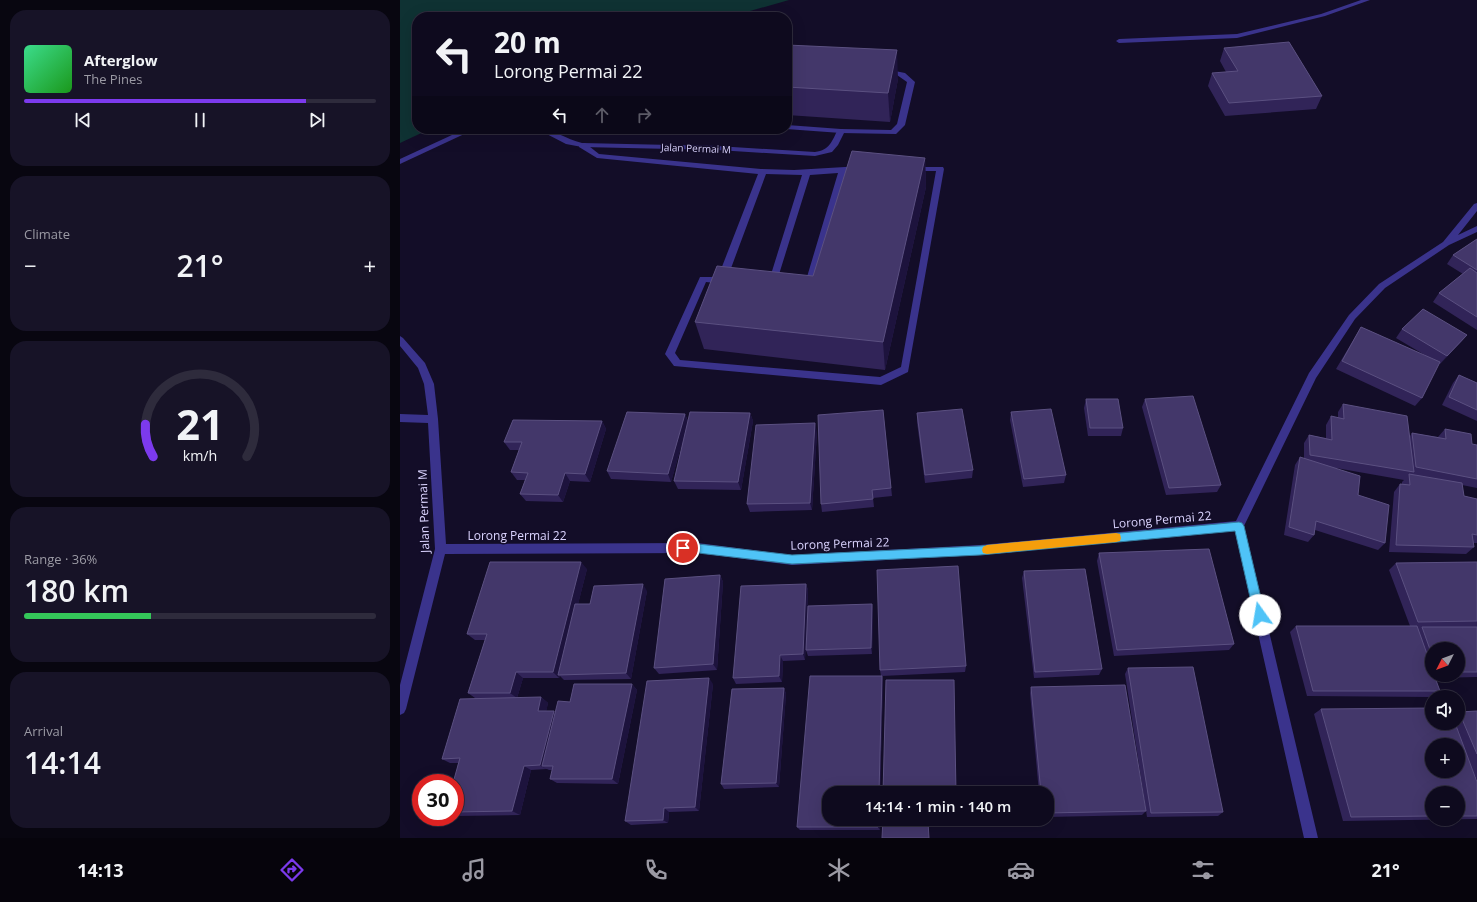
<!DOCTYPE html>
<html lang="en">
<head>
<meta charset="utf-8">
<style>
	body { margin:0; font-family:"Open Sans",sans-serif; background:#171327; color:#f1f3f6; height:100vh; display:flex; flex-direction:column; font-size:15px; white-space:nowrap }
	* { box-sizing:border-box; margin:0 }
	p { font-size:13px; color:#9b9aa4 }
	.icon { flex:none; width:22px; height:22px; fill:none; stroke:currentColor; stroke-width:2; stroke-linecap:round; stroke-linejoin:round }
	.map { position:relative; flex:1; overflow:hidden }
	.details { display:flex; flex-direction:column; gap:10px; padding:10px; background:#080610; width:400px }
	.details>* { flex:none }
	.banner { position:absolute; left:12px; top:12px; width:380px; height:122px; border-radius:16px; box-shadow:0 4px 16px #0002,0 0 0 1px #2e2b3c; background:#0e0a1e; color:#f1f3f6; overflow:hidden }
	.needle { width:26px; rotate:228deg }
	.controls { position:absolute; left:1025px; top:642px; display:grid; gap:8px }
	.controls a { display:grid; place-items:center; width:40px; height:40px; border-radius:50%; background:#0e0a1e; box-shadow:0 4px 16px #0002,0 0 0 1px #2e2b3c; font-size:20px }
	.speed { position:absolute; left:12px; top:774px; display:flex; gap:8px; font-size:20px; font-weight:700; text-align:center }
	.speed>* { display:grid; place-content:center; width:52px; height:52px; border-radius:50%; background:#0e0a1e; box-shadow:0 4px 16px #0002,0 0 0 1px #2e2b3c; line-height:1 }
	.speed .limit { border:6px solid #d22; background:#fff; color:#111 }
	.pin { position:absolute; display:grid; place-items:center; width:34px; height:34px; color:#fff; margin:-17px; border:2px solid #fff; border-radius:50%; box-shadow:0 1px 4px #0007 }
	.me { position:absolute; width:44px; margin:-22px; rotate:347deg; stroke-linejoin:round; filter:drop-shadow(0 0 3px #0008) }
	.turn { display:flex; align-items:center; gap:14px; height:84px; padding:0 16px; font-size:18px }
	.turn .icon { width:52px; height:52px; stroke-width:2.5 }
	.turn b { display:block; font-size:28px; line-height:34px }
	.lanes { display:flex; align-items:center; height:38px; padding:0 16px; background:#0003; justify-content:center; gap:20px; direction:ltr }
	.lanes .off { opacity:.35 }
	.big { font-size:30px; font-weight:600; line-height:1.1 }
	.details .card { flex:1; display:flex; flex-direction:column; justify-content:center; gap:6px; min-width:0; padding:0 14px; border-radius:16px; background:#171327 }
	.details .dial { align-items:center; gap:0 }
	.dial svg { height:104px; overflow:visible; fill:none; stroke:#2e2b3c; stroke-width:7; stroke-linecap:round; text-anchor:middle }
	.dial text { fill:#f1f3f6; stroke:none }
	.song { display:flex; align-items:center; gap:12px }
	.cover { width:48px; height:48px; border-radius:6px; background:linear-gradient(135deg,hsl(150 70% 55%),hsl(120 70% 35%)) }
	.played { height:4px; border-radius:2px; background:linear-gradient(90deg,#7c3aed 80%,#2e2b3c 80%) }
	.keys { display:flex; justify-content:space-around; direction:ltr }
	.heat { display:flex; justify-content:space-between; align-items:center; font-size:22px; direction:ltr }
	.charge { height:6px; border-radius:3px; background:linear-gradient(90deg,#34c759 36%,#2e2b3c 0) }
	.trip { position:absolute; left:422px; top:786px; width:232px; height:40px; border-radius:16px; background:#0e0a1e; box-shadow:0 4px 16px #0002,0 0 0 1px #2e2b3c; font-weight:600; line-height:40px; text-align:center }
	.tab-bar { display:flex; height:64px; justify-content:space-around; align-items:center; background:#06040c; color:#9b9aa4 }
	.tab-bar .icon { width:28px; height:28px }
	.tab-bar .current { color:#7c3aed }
	.tab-bar b { font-size:18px; color:#f1f3f6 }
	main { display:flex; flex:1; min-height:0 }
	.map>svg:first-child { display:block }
</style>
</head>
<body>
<main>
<section class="details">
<div class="card">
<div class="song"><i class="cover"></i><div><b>Afterglow</b><p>The Pines</p></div></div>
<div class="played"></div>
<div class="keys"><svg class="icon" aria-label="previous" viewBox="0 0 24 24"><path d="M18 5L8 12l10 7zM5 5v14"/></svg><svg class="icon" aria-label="pause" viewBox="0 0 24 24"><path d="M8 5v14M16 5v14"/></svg><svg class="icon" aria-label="next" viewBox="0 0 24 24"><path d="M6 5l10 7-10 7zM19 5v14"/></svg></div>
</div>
<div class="card"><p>Climate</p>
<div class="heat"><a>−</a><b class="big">21°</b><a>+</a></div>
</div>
<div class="card dial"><svg viewBox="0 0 100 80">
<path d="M14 69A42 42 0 1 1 86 69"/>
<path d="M14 69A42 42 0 0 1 8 44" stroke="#7c3aed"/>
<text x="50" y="56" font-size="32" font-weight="700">21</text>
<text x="50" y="72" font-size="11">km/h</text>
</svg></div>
<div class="card"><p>Range · 36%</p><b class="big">180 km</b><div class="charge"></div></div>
<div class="card"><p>Arrival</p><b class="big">14:14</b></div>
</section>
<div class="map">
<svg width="1077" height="838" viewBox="0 0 1077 838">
	<rect width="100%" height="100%" fill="#130d28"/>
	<!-- green -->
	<polygon fill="#0f3233" points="0,0 389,0 329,17 17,17 17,129 30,129 0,143"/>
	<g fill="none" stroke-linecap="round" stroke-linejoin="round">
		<!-- lane -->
		<g fill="#3a338c" fill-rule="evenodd">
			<polygon points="961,0 970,0 925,16 837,38 719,43 716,41 719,39 837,34 921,14"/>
			<polygon points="485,69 505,73 515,82 505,125 496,134 441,133 386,129 387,125 441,129 491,130 497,124 507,82 497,75 483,72 482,71"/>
			<polygon points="179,143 185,143 199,154 361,169 394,170 462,166 462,170 446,172 412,287 408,290 404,287 438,173 410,175 376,284 372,287 368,284 402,175 366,174 327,279 328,281 324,284 306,282 275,353 280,360 480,377 501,367 536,171 513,171 509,169 513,167 543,167 544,169 508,372 481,385 274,366 265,354 300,277 318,277 358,174 197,158 179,147"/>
		</g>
		<!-- street -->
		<g fill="#3a338c" fill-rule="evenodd">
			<polygon points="65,129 75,129 0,164 0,159"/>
			<path d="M 137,129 C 153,129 166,139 182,143 L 317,146 L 415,152 C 430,150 432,141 438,129 L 441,129 L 445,131 L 438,145 L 432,152 L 415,156 L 317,150 L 182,147 L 166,144 Z"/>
			<polygon points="1077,203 1077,211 1058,235 1077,226 1077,232 1049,245 985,288 955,319 916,378 844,526 918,838 904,838 835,531 580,555 392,565 298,553 45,554 6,709 4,713 0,715 0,685 35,549 28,423 0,422 0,414 28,415 24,384 18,368 0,346 0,336 3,338 25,363 34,384 38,419 46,544 298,543 392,555 580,545 836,521 909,373 949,315 979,284 1043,242 1074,204"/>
		</g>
	</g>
	<!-- wall -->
	<g fill="#312458" fill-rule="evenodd">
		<polygon points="387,45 498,79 490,122 387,115"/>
		<polygon points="824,48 922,96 916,109 825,116 808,86 812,73 826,72 820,61"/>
		<polygon points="525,158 526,187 485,370 304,349 295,322 413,276"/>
		<polygon points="1077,239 1077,330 1033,302 1039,293 1063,274 1047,264 1053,255"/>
		<polygon points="961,327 1028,357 996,338 1002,329 1067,335 1060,343 1040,364 1039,363 1022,398 1015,406 936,369"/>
		<polygon points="1059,375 1077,383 1077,421 1042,405 1053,383"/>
		<polygon points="686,399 723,428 721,436 688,436 684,408"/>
		<polygon points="745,399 821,485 817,492 766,495 742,407"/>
		<polygon points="943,404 1010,436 1012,433 1038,437 1045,429 1072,444 1077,445 1077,488 1062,485 1064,496 1077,499 1077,543 1074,543 1074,547 1066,554 989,552 994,492 1000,484 1002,484 1002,482 1004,480 936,468 958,495 985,543 978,550 915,530 914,535 908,542 884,535 895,465 900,457 904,459 904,443 909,435 926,438 926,425 931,416 938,418 938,412"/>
		<polygon points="483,410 492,496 473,498 474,507 422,512 421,504"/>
		<polygon points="611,412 666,475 664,483 623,487 610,420"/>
		<polygon points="350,413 353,421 341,490 278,489 274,481 284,436 271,482 211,479 207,471 285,414 288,421"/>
		<polygon points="517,413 573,470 572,478 525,483 517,422"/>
		<polygon points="202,421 206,429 190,482 170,481 163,502 126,501 120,494 125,480 117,480 111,472 119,450 110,450 104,442"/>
		<polygon points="417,432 412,510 350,512 347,504"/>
		<polygon points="699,553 834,644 829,650 714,656 697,561"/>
		<path d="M 1077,562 L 1077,677 L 1035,678 L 1040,691 L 1032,697 L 907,696 L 890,632 L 896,626 L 1010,626 L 989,570 L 996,563 ZM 1032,649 L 1058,649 L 1058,675 L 1032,675 Z"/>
		<polygon points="187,569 178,604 190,604 247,591 231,679 164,680 160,676 159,678 123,678 117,698 141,697 148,703 146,711 154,711 155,712 170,702 232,684 237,690 218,784 157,783 150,779 152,770 149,770 147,769 131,770 120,815 55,816 55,783 58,763 50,763 42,759 75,698 68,693 85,640 75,640 67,634"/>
		<polygon points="624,571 702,669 699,675 634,678 622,578"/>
		<polygon points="320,575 323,582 317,670 259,674 254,668"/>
		<polygon points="406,584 408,590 405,660 383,661 382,682 336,684 333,678"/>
		<polygon points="472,604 473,611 472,654 408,656 406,650"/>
		<polygon points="566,666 565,672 482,676 483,682 480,793 429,793 429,819 480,819 480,830 400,830 397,827 481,676 480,670"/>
		<polygon points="728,668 823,812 818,816 747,817 725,674"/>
		<polygon points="313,684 299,811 269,812 268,823 231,825 225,821"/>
		<polygon points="631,687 746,811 742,815 647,817 647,793 639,793 630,693"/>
		<polygon points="384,688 386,694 379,787 324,789 321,784"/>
		<path d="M 921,709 L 1032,723 L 1058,723 L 1058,713 L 1077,711 L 1077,780 L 1071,767 L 1077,782 L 1077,819 L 943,821 L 914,714 ZM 1032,793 L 1058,793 L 1058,819 L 1032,819 Z"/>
		<polygon points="483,819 557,819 556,825 529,825"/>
	</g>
	<!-- shaded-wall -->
	<g fill="#1d133d">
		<polygon points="497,50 498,79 490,122 488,93"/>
		<polygon points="525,158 526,187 485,370 483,342"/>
		<polygon points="1067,335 1060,343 1040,364 1047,356"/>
		<polygon points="350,413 353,421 341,490 338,482"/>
		<polygon points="285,414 288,422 271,482 268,474"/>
		<polygon points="202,421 206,429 190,482 185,474"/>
		<polygon points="415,423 417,432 412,510 410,503"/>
		<polygon points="165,473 170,481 163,502 158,495"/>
		<polygon points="181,562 187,569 160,675 158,675 160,676 159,678 153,672"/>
		<polygon points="320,575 323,582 317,670 313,664"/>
		<polygon points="243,584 247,591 231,679 226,673"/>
		<polygon points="406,584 408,590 405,660 403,654"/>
		<polygon points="472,604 473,611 472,654 471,648"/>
		<polygon points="380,655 383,661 382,682 379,676"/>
		<polygon points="116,672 123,678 117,698 110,693"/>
		<polygon points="482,676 483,682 480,793 479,793"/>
		<polygon points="309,678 313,684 299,811 295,807"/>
		<polygon points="232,684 237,690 218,784 212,779"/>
		<polygon points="384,688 386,694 379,787 376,783"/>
		<polygon points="141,697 148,703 145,717 138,711"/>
		<polygon points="154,711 160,716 142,766 147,770 140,765"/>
		<polygon points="124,766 131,770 120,815 112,811"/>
		<polygon points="264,808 269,812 268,823 263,820"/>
		<polygon points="479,819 480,819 480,830 478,827"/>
	</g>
	<!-- building -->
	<g fill="#43376a" stroke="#5b5081" fill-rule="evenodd">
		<polygon points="889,42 922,96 829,103 812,73 838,71 824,48"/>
		<polygon points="387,45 497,50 488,93 387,87"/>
		<polygon points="452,151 525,158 483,342 295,322 317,266 413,276"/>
		<polygon points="1077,239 1077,270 1053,255"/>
		<polygon points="1070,268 1077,273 1077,317 1039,293"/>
		<polygon points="1023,309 1067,335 1047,356 1002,329"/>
		<polygon points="961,327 1040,362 1022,398 942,361"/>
		<polygon points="1059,375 1077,383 1077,410 1049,397"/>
		<polygon points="793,396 821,485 769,488 745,399"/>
		<polygon points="686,399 718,399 723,428 690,428"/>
		<polygon points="943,404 1007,416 1014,472 910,455 909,435 932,440 931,416 944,419"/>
		<polygon points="562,409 573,470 525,475 517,413"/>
		<polygon points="651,409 666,475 624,479 611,412"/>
		<polygon points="483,410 491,488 472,490 473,499 421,504 418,415"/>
		<polygon points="227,412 285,414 268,474 207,471"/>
		<polygon points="290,412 350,413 338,482 274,481"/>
		<polygon points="113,420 202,421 185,474 165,473 158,495 120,494 128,473 111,472 122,442 104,442"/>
		<polygon points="415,423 410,503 347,504 356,425"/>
		<polygon points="1045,429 1071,434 1072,444 1077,445 1077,479 1016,467 1012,433 1046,439"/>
		<polygon points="900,457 960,476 958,495 989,505 985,543 916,521 914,535 889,527"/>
		<polygon points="1009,474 1062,483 1064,496 1077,499 1077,535 1072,534 1074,547 996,545 1000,484 1010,485"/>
		<polygon points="809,549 834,644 717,650 699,553"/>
		<polygon points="90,562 181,562 153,672 116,672 110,693 68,693 87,634 67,634"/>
		<polygon points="1077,562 1077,621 1018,622 996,563"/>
		<polygon points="558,566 566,666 480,670 477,570"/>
		<polygon points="685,569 702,669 635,672 624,571"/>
		<polygon points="320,575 313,664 254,668 265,579"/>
		<polygon points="243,584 226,673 158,675 175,604 190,604 194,586"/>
		<polygon points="406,584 403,654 380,655 379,676 333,678 341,586"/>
		<polygon points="472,604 471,648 406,650 408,606"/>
		<polygon points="896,626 1017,626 1032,668 1032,675 1034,675 1040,691 913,691"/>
		<polygon points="1022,627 1077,627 1077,672 1058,672 1058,649 1032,649 1032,655"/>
		<polygon points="793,667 823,812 751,813 728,668"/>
		<polygon points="410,676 482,676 479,793 429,793 429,819 479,819 478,827 397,827"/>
		<polygon points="309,678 295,807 264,808 263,820 225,821 247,681"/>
		<polygon points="486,680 554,680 556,793 483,793"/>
		<polygon points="174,684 232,684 212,779 150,779 153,766 142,766 158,701 170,702"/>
		<polygon points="725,685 746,811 647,813 647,793 641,793 631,687"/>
		<polygon points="384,688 376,783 321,784 332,689"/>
		<polygon points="141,697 138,711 154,711 140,765 124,766 112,811 55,812 55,783 53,783 60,758 42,759 60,699"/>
		<path d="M 1032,708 L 1032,723 L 1055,723 L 1077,782 L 1077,816 L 1058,816 L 1058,793 L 1032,793 L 1032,816 L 951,817 L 921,709 ZM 1032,745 L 1058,745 L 1058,771 L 1032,771 Z"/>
		<polygon points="1077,711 1077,754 1059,712"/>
		<polygon points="483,819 557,819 557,821 528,822 529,838 482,838"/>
	</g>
	<!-- route -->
	<polygon fill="#4fc3f7" stroke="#337fa1" points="839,522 842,523 844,526 865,615 863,619 860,620 856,619 854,615 835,531 580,555 392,564 298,553 280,552 278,548 280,545 298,544 392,555 580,546"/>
	<!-- slow -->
	<polygon fill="#f59e0b" points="716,533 720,534 721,538 720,541 716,542 587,554 583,553 582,550 583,547 587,545"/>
	<g text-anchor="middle" stroke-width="3" stroke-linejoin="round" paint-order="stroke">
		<!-- far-street labels -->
		<g font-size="10" fill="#dbd4ff" stroke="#130d28">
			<text transform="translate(296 148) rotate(2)" y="4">Jalan Permai M</text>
		</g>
		<!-- street labels -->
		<g font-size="12" fill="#dbd4ff" stroke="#130d28">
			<text transform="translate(24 511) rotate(-92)" y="4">Jalan Permai M</text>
			<text transform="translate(762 520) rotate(-5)" y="4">Lorong Permai 22</text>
			<text x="117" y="540">Lorong Permai 22</text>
			<text transform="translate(440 544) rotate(-2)" y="4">Lorong Permai 22</text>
		</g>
	</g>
</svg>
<div class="controls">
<a><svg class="needle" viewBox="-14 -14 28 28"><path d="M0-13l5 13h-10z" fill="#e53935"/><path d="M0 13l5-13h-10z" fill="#9b9aa4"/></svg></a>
<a><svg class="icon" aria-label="sound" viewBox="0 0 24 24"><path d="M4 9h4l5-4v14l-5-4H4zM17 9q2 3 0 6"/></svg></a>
<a>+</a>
<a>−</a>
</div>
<div class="speed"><div class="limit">30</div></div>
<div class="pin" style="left:283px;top:548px;background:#d93025"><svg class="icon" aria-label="arrive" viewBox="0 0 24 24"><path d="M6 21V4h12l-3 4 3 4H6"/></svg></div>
<svg class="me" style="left:860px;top:615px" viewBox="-20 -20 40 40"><circle r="19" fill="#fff"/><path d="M0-13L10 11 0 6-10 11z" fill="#4fc3f7"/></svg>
<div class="trip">14:14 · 1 min · 140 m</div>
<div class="banner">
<div class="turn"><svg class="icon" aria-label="left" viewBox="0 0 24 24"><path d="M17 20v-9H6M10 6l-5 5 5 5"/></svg><div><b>20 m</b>Lorong Permai 22</div></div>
<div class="lanes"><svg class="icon" aria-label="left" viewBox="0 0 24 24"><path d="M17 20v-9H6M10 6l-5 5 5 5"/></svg><svg class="icon off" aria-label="ahead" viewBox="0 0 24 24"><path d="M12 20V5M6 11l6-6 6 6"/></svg><svg class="icon off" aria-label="right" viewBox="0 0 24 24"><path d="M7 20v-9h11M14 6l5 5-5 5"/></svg></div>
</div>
</div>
</main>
<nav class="tab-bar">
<b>14:13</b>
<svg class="icon current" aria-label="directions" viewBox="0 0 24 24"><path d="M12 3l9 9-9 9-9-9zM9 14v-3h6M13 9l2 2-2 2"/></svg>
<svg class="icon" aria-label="music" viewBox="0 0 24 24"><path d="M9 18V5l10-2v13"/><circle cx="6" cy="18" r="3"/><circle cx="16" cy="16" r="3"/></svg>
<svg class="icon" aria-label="phone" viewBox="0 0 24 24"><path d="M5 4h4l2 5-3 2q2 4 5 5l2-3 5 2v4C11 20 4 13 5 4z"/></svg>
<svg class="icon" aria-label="climate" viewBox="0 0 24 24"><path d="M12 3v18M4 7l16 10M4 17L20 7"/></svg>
<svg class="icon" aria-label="car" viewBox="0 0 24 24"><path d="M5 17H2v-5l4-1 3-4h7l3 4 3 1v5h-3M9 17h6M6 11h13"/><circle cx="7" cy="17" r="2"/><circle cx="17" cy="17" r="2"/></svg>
<svg class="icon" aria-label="filters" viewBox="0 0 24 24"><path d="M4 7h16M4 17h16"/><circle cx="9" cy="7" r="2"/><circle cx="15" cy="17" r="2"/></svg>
<b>21°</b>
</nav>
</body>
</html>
